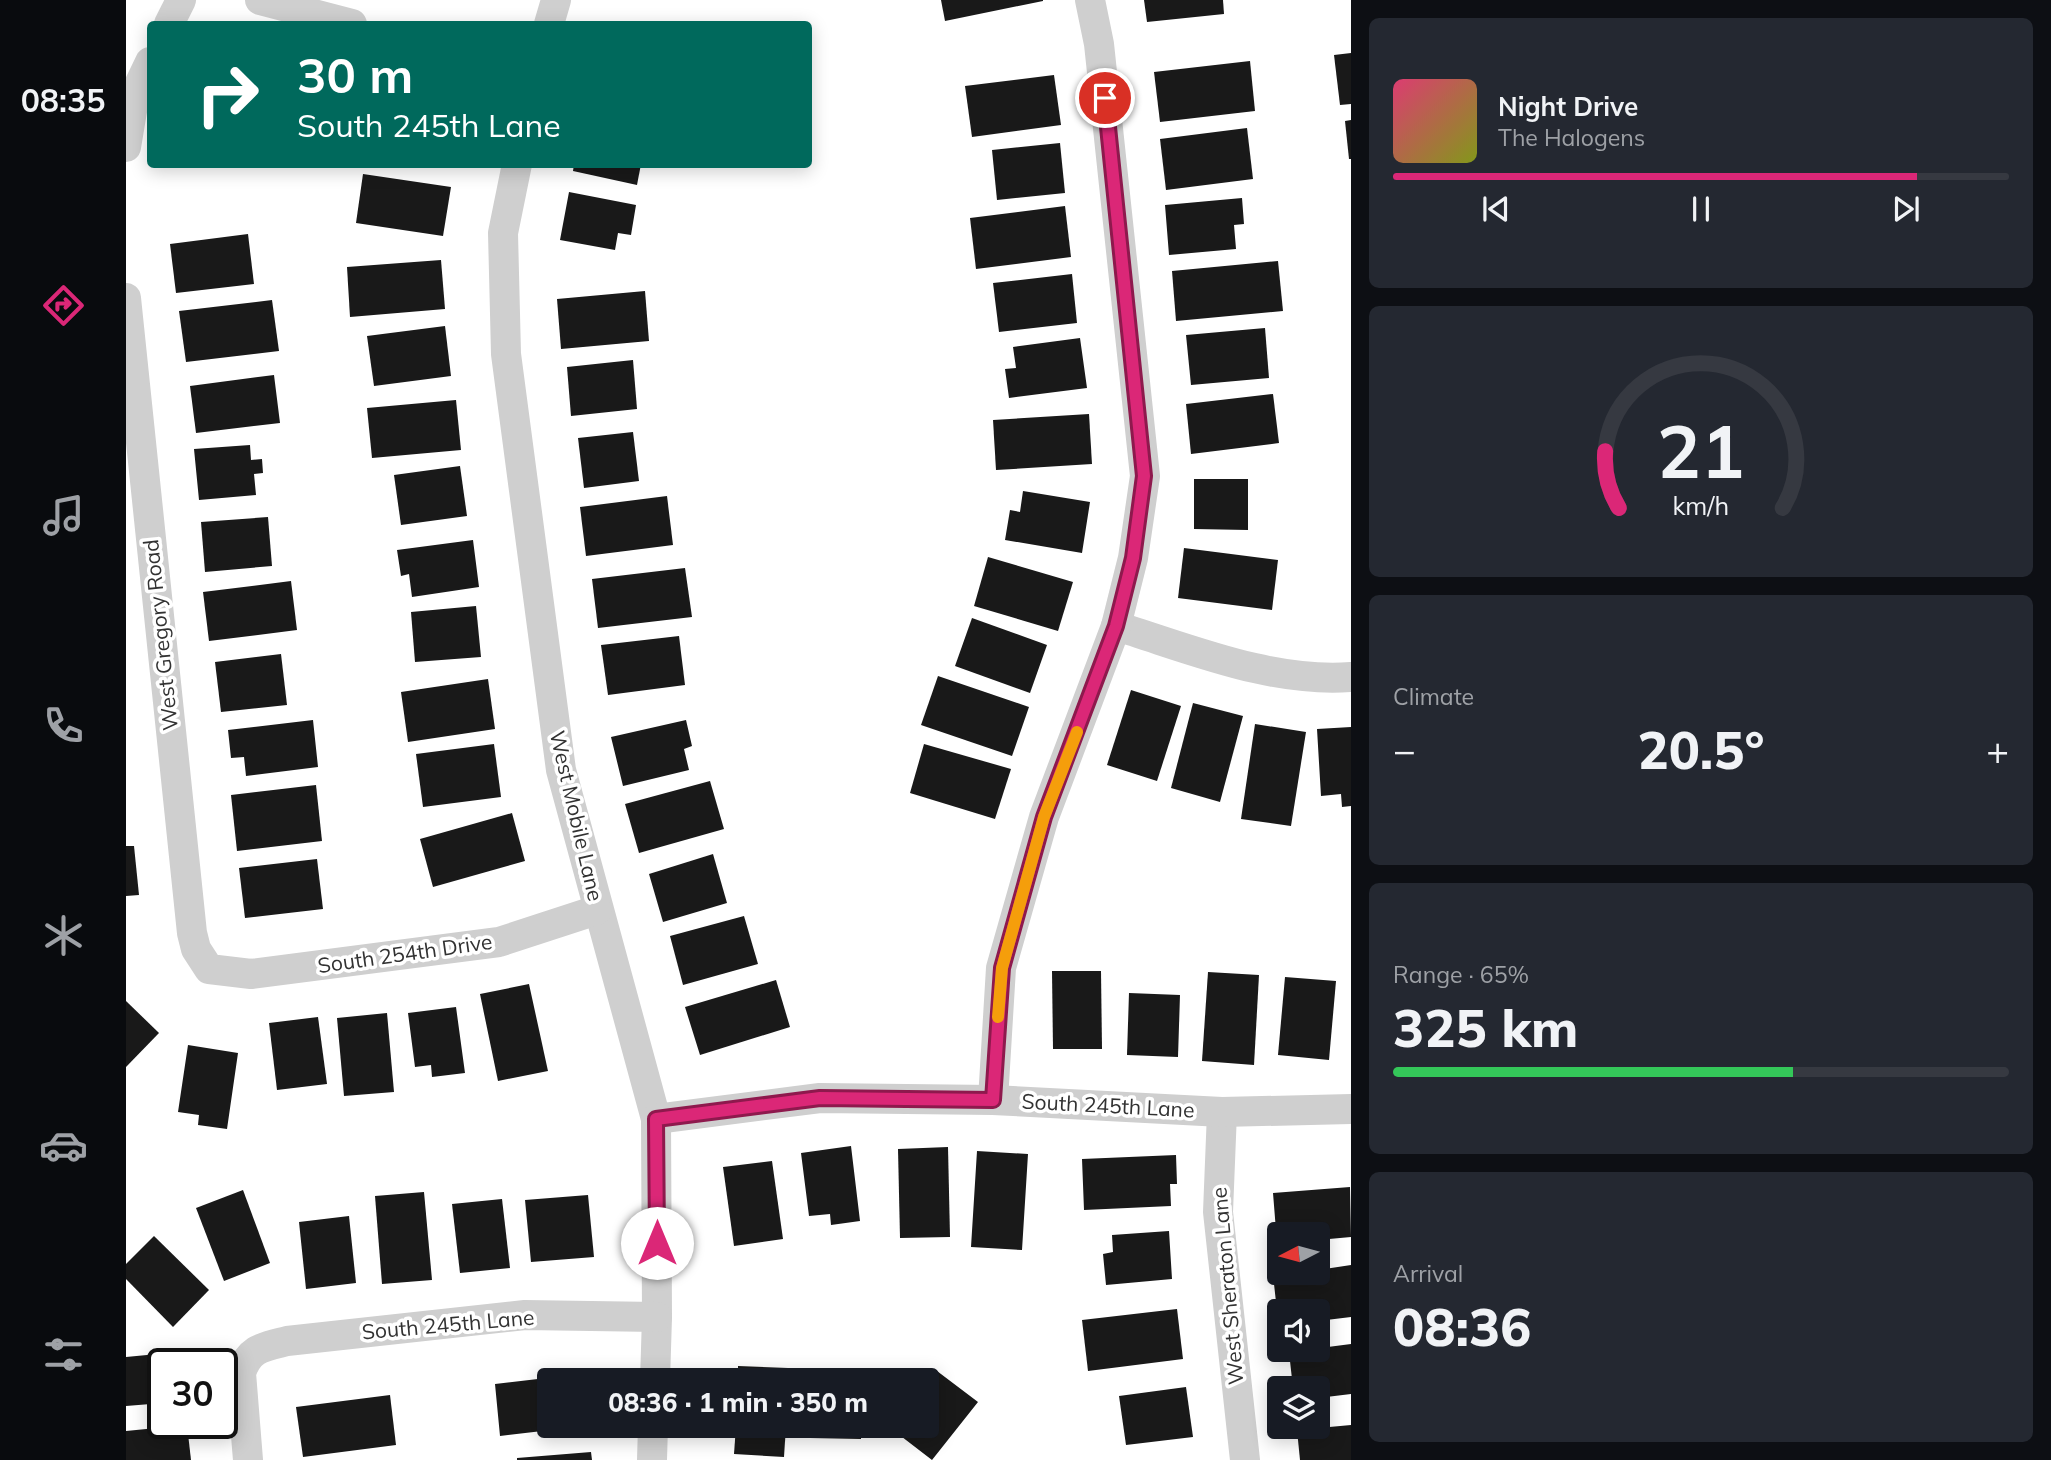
<!DOCTYPE html>
<html lang="en">
<head>
<meta charset="utf-8">
<style>
	body { margin:0; font-family:Mulish,sans-serif; background:#242831; color:#f1f3f6; height:100vh; display:flex; flex-direction:column; font-size:26px; white-space:nowrap }
	* { box-sizing:border-box; margin:0 }
	p { font-size:23px; color:#9ea1a6 }
	.icon { flex:none; width:38px; height:38px; fill:none; stroke:currentColor; stroke-width:2; stroke-linecap:round; stroke-linejoin:round }
	.map { position:relative; flex:1; overflow:hidden }
	.panel { display:flex; flex-direction:column; gap:18px; padding:18px; background:#0d0f14; width:700px }
	.panel>* { flex:none }
	.hud { position:absolute; left:21px; top:21px; width:665px; height:147px; border-radius:7px; box-shadow:0 4px 18px #0003; background:#00695c; color:#fff; overflow:hidden }
	.needle { width:46px; rotate:264deg }
	.buttons { position:absolute; left:1141px; top:1222px; display:grid; gap:14px }
	.buttons a { display:grid; place-items:center; width:63px; height:63px; border-radius:7px; background:#171b24; box-shadow:0 4px 18px #0003; font-size:35px }
	.speed { position:absolute; left:21px; top:1348px; display:flex; gap:14px; font-size:35px; font-weight:700; text-align:center }
	.speed>* { display:grid; place-content:center; width:91px; height:91px; border-radius:50%; background:#171b24; box-shadow:0 4px 18px #0003; line-height:1 }
	.speed .limit { border:4px solid #111; border-radius:10px; background:#fff; color:#111 }
	.pin { position:absolute; display:grid; place-items:center; width:60px; height:60px; color:#fff; margin:-30px; border:4px solid #fff; border-radius:50%; box-shadow:0 2px 7px #0007 }
	.me { position:absolute; width:77px; margin:-38px; rotate:0deg; stroke-linejoin:round; filter:drop-shadow(0 0 5px #0008) }
	.turn { display:flex; align-items:center; gap:24px; height:147px; padding:0 35px; font-size:32px }
	.turn .icon { width:91px; height:91px; stroke-width:2.5 }
	.turn b { display:block; font-size:49px; line-height:60px }
	.big { font-size:52px; font-weight:800; line-height:1.1 }
	.panel .widget { flex:1; display:flex; flex-direction:column; justify-content:center; gap:10px; min-width:0; padding:0 24px; border-radius:10px; background:#242831 }
	.panel .dial { align-items:center; gap:0 }
	.dial svg { height:182px; overflow:visible; fill:none; stroke:#363941; stroke-width:7; stroke-linecap:round; text-anchor:middle }
	.dial text { fill:#f1f3f6; stroke:none }
	.song { display:flex; align-items:center; gap:21px }
	.cover { width:84px; height:84px; border-radius:10px; background:linear-gradient(135deg,hsl(340 70% 55%),hsl(70 70% 35%)) }
	.played { height:7px; border-radius:4px; background:linear-gradient(90deg,#db2777 85%,#363941 85%) }
	.keys { display:flex; justify-content:space-around; direction:ltr }
	.heat { display:flex; justify-content:space-between; align-items:center; font-size:38px; direction:ltr }
	.charge { height:10px; border-radius:5px; background:linear-gradient(90deg,#34c759 65%,#363941 0) }
	.trip { position:absolute; left:411px; top:1368px; width:402px; height:70px; border-radius:7px; background:#171b24; box-shadow:0 4px 18px #0003; font-weight:800; line-height:70px; text-align:center }
	main { display:flex; flex:1; min-height:0 }
	.menu { display:flex; flex-direction:column; width:126px; justify-content:space-around; align-items:center; background:#090b0e; color:#9ea1a6 }
	.menu .icon { width:49px; height:49px }
	.menu .selected { color:#db2777 }
	.menu b { font-size:32px; color:#f1f3f6 }
	.map>svg:first-child { display:block }
</style>
</head>
<body>
<main>
<nav class="menu">
<b>08:35</b>
<svg class="icon selected" aria-label="directions" viewBox="0 0 24 24"><path d="M12 3l9 9-9 9-9-9zM9 14v-3h6M13 9l2 2-2 2"/></svg>
<svg class="icon" aria-label="music" viewBox="0 0 24 24"><path d="M9 18V5l10-2v13"/><circle cx="6" cy="18" r="3"/><circle cx="16" cy="16" r="3"/></svg>
<svg class="icon" aria-label="phone" viewBox="0 0 24 24"><path d="M5 4h4l2 5-3 2q2 4 5 5l2-3 5 2v4C11 20 4 13 5 4z"/></svg>
<svg class="icon" aria-label="climate" viewBox="0 0 24 24"><path d="M12 3v18M4 7l16 10M4 17L20 7"/></svg>
<svg class="icon" aria-label="car" viewBox="0 0 24 24"><path d="M5 17H2v-5l4-1 3-4h7l3 4 3 1v5h-3M9 17h6M6 11h13"/><circle cx="7" cy="17" r="2"/><circle cx="17" cy="17" r="2"/></svg>
<svg class="icon" aria-label="filters" viewBox="0 0 24 24"><path d="M4 7h16M4 17h16"/><circle cx="9" cy="7" r="2"/><circle cx="15" cy="17" r="2"/></svg>
</nav>
<div class="map">
<svg width="1225" height="1460" viewBox="0 0 1225 1460">
	<rect width="100%" height="100%" fill="#fff"/>
	<!-- building -->
	<g fill="#191919">
		<polygon points="815,0 917,0 917,1 819,21"/>
		<polygon points="1018,0 1097,0 1098,14 1021,22"/>
		<polygon points="1225,53 1225,104 1214,105 1208,55"/>
		<polygon points="1124,61 1129,111 1034,122 1028,72"/>
		<polygon points="928,75 935,125 846,137 839,86"/>
		<polygon points="1225,120 1225,159 1223,159 1219,121"/>
		<polygon points="1121,128 1127,179 1040,190 1034,139"/>
		<polygon points="934,143 939,193 871,200 866,150"/>
		<polygon points="448,164 515,164 511,185 447,171"/>
		<polygon points="237,174 325,187 317,236 230,223"/>
		<polygon points="443,192 510,205 505,235 492,233 489,250 434,240"/>
		<polygon points="1116,198 1118,224 1108,225 1110,249 1043,255 1039,205"/>
		<polygon points="939,206 945,257 850,269 844,218"/>
		<polygon points="122,234 128,284 50,293 44,244"/>
		<polygon points="315,260 319,309 224,317 221,267"/>
		<polygon points="1152,261 1157,311 1050,321 1046,271"/>
		<polygon points="946,274 951,323 873,332 867,283"/>
		<polygon points="519,291 523,341 435,349 431,299"/>
		<polygon points="146,300 153,351 60,362 53,311"/>
		<polygon points="319,326 325,376 248,386 241,336"/>
		<polygon points="1139,328 1143,378 1065,385 1060,335"/>
		<polygon points="954,338 961,388 883,398 879,369 890,368 887,347"/>
		<polygon points="507,360 511,409 445,416 441,367"/>
		<polygon points="148,375 154,423 70,433 64,386"/>
		<polygon points="1147,394 1153,443 1065,454 1060,404"/>
		<polygon points="330,400 335,450 246,458 241,408"/>
		<polygon points="963,414 966,464 870,470 867,420"/>
		<polygon points="507,432 513,481 458,488 452,438"/>
		<polygon points="124,445 125,460 136,459 137,473 128,474 130,495 73,500 68,449"/>
		<polygon points="334,466 341,516 275,525 268,475"/>
		<polygon points="1068,479 1122,479 1122,530 1068,529"/>
		<polygon points="897,491 964,502 956,553 879,540 884,510 894,512"/>
		<polygon points="541,496 547,545 460,556 454,507"/>
		<polygon points="142,517 146,566 79,572 75,522"/>
		<polygon points="347,540 353,587 286,597 283,574 275,576 271,550"/>
		<polygon points="1058,548 1152,560 1146,610 1052,598"/>
		<polygon points="862,557 947,582 932,631 848,606"/>
		<polygon points="559,568 566,617 472,628 466,579"/>
		<polygon points="165,581 171,630 83,641 77,592"/>
		<polygon points="350,606 355,657 289,662 285,612"/>
		<polygon points="846,618 921,645 904,693 829,666"/>
		<polygon points="553,636 559,685 482,695 475,645"/>
		<polygon points="155,654 161,705 95,712 89,662"/>
		<polygon points="812,676 903,707 886,756 795,725"/>
		<polygon points="362,679 369,729 282,742 275,692"/>
		<polygon points="1005,690 1055,706 1031,781 981,765"/>
		<polygon points="1067,703 1117,716 1094,802 1045,788"/>
		<polygon points="187,720 192,767 120,776 118,757 105,758 102,730"/>
		<polygon points="560,720 566,746 558,749 563,770 497,786 485,737"/>
		<polygon points="1129,724 1180,732 1165,826 1115,819"/>
		<polygon points="1225,727 1225,806 1216,807 1215,794 1195,796 1191,729"/>
		<polygon points="368,744 375,797 297,807 290,754"/>
		<polygon points="798,744 885,769 869,819 784,793"/>
		<polygon points="584,781 598,829 513,853 499,804"/>
		<polygon points="190,785 196,841 111,851 105,795"/>
		<polygon points="386,813 399,861 307,887 294,839"/>
		<polygon points="0,846 8,846 13,895 0,896"/>
		<polygon points="587,854 601,903 537,922 523,874"/>
		<polygon points="191,859 197,909 119,918 113,868"/>
		<polygon points="618,916 632,964 557,985 544,936"/>
		<polygon points="926,971 975,971 976,1049 927,1049"/>
		<polygon points="1082,972 1133,975 1128,1065 1076,1061"/>
		<polygon points="1159,977 1210,981 1203,1060 1152,1055"/>
		<polygon points="650,980 664,1027 574,1055 559,1007"/>
		<polygon points="403,984 422,1071 372,1081 354,994"/>
		<polygon points="1003,993 1054,995 1052,1057 1001,1055"/>
		<polygon points="0,1001 33,1033 0,1067"/>
		<polygon points="330,1007 339,1073 306,1077 305,1065 289,1067 282,1013"/>
		<polygon points="261,1013 268,1092 218,1096 211,1018"/>
		<polygon points="192,1017 201,1084 151,1090 143,1023"/>
		<polygon points="62,1045 112,1053 101,1129 72,1125 73,1115 52,1112"/>
		<polygon points="725,1146 734,1221 705,1225 704,1214 683,1216 675,1153"/>
		<polygon points="822,1147 824,1237 774,1238 772,1149"/>
		<polygon points="851,1151 902,1154 896,1250 845,1247"/>
		<polygon points="1050,1155 1051,1184 1044,1184 1045,1206 958,1210 956,1159"/>
		<polygon points="646,1161 657,1239 608,1246 597,1167"/>
		<polygon points="1224,1187 1225,1237 1192,1240 1192,1234 1153,1234 1153,1243 1151,1243 1147,1193"/>
		<polygon points="117,1190 144,1263 98,1281 70,1208"/>
		<polygon points="298,1192 306,1280 256,1284 249,1196"/>
		<polygon points="462,1195 468,1257 405,1262 399,1200"/>
		<polygon points="376,1199 384,1268 334,1273 326,1204"/>
		<polygon points="223,1216 230,1283 180,1289 173,1222"/>
		<polygon points="1043,1231 1046,1279 980,1285 977,1254 987,1252 986,1235"/>
		<polygon points="28,1236 83,1290 47,1327 0,1279 0,1264"/>
		<polygon points="1225,1265 1225,1317 1192,1321 1192,1311 1151,1311 1147,1275 1192,1272 1192,1270"/>
		<polygon points="1051,1309 1057,1359 962,1371 956,1320"/>
		<polygon points="1225,1344 1225,1394 1192,1398 1192,1388 1167,1388 1163,1352"/>
		<polygon points="42,1353 42,1363 37,1363 37,1403 0,1406 0,1357"/>
		<polygon points="612,1366 662,1368 662,1381 612,1381"/>
		<polygon points="811,1371 852,1402 806,1460 767,1430 769,1426 802,1426 802,1383"/>
		<polygon points="463,1373 463,1381 424,1381 424,1426 442,1428 374,1436 369,1384"/>
		<polygon points="1060,1387 1067,1437 1000,1445 993,1396"/>
		<polygon points="264,1395 270,1445 177,1457 170,1407"/>
		<polygon points="61,1425 65,1460 0,1460 0,1431"/>
		<polygon points="1225,1425 1225,1460 1174,1460 1171,1430"/>
		<polygon points="610,1426 660,1426 658,1457 608,1454"/>
		<polygon points="684,1426 735,1426 735,1439 684,1438"/>
		<polygon points="465,1452 466,1460 391,1460 391,1458"/>
	</g>
	<g fill="none" stroke-linecap="round" stroke-linejoin="round">
		<!-- street -->
		<g stroke="#cfcfcf" stroke-width="30">
			<polyline points="134,0 226,24"/>
			<polyline points="43,24 55,0"/>
			<polyline points="423,24 430,0"/>
			<polyline points="0,147 9,93 24,62"/>
			<polyline points="391,164 377,233 380,354 435,770 530,1119 531,1317 529,1381"/>
			<polyline points="0,298 66,933 70,949 83,969 125,974 373,942 471,910"/>
			<path d="M 990,626 C 1065,649 1145,683 1225,677"/>
			<polyline points="867,1100 875,968 918,817 990,626 1007,558 1019,476 973,44 964,0"/>
			<polyline points="1096,1112 1092,1212 1119,1460"/>
			<polyline points="530,1119 694,1098 867,1100 1096,1112 1225,1109"/>
			<path d="M 122,1460 L 115,1373 C 123,1348 137,1347 161,1341 L 399,1315 L 531,1317"/>
			<polyline points="526,1460 527,1426"/>
		</g>
	</g>
	<g fill="none" stroke-linecap="round" stroke-linejoin="round">
		<!-- route casing -->
		<g stroke="#8e194d" stroke-width="18">
			<polyline id="route" points="531,1243 530,1119 694,1098 867,1100 876,968 918,817 990,626 1007,558 1018,476 979,98"/>
		</g>
		<!-- route -->
		<use href="#route" stroke="#db2777" stroke-width="12"/>
		<!-- slow -->
		<polyline stroke="#f59e0b" stroke-width="12" points="872,1017 876,968 918,817 951,732"/>
	</g>
	<g text-anchor="middle" stroke-width="7" stroke-linejoin="round" paint-order="stroke">
		<!-- street labels -->
		<g font-size="21" fill="#323232" stroke="#fff">
			<text transform="translate(35 635) rotate(-96)" y="7">West Gregory Road</text>
			<text transform="translate(450 816) rotate(77)" y="7">West Mobile Lane</text>
			<text transform="translate(279 954) rotate(-8)" y="7">South 254th Drive</text>
			<text transform="translate(982 1106) rotate(3)" y="7">South 245th Lane</text>
			<text transform="translate(1102 1286) rotate(-95)" y="7">West Sheraton Lane</text>
			<text transform="translate(322 1325) rotate(-5)" y="7">South 245th Lane</text>
		</g>
	</g>
</svg>
<div class="buttons">
<a><svg class="needle" viewBox="-14 -14 28 28"><path d="M0-13l5 13h-10z" fill="#e53935"/><path d="M0 13l5-13h-10z" fill="#9ea1a6"/></svg></a>
<a><svg class="icon" aria-label="sound" viewBox="0 0 24 24"><path d="M4 9h4l5-4v14l-5-4H4zM17 9q2 3 0 6"/></svg></a>
<a><svg class="icon" aria-label="layers" viewBox="0 0 24 24"><path d="M12 4l9 5-9 5-9-5zM3 14l9 5 9-5"/></svg></a>
</div>
<div class="speed"><div class="limit">30</div></div>
<div class="pin" style="left:979px;top:98px;background:#d93025"><svg class="icon" aria-label="arrive" viewBox="0 0 24 24"><path d="M6 21V4h12l-3 4 3 4H6"/></svg></div>
<svg class="me" style="left:531px;top:1243px" viewBox="-20 -20 40 40"><circle r="19" fill="#fff"/><path d="M0-13L10 11 0 6-10 11z" fill="#db2777"/></svg>
<div class="trip">08:36 · 1 min · 350 m</div>
<div class="hud">
<div class="turn"><svg class="icon" aria-label="right" viewBox="0 0 24 24"><path d="M7 20v-9h11M14 6l5 5-5 5"/></svg><div><b>30 m</b>South 245th Lane</div></div>
</div>
</div>
<section class="panel">
<div class="widget">
<div class="song"><i class="cover"></i><div><b>Night Drive</b><p>The Halogens</p></div></div>
<div class="played"></div>
<div class="keys"><svg class="icon" aria-label="previous" viewBox="0 0 24 24"><path d="M18 5L8 12l10 7zM5 5v14"/></svg><svg class="icon" aria-label="pause" viewBox="0 0 24 24"><path d="M8 5v14M16 5v14"/></svg><svg class="icon" aria-label="next" viewBox="0 0 24 24"><path d="M6 5l10 7-10 7zM19 5v14"/></svg></div>
</div>
<div class="widget dial"><svg viewBox="0 0 100 80">
<path d="M14 69A42 42 0 1 1 86 69"/>
<path d="M14 69A42 42 0 0 1 8 44" stroke="#db2777"/>
<text x="50" y="56" font-size="32" font-weight="700">21</text>
<text x="50" y="72" font-size="11">km/h</text>
</svg></div>
<div class="widget"><p>Climate</p>
<div class="heat"><a>−</a><b class="big">20.5°</b><a>+</a></div>
</div>
<div class="widget"><p>Range · 65%</p><b class="big">325 km</b><div class="charge"></div></div>
<div class="widget"><p>Arrival</p><b class="big">08:36</b></div>
</section>
</main>
</body>
</html>
